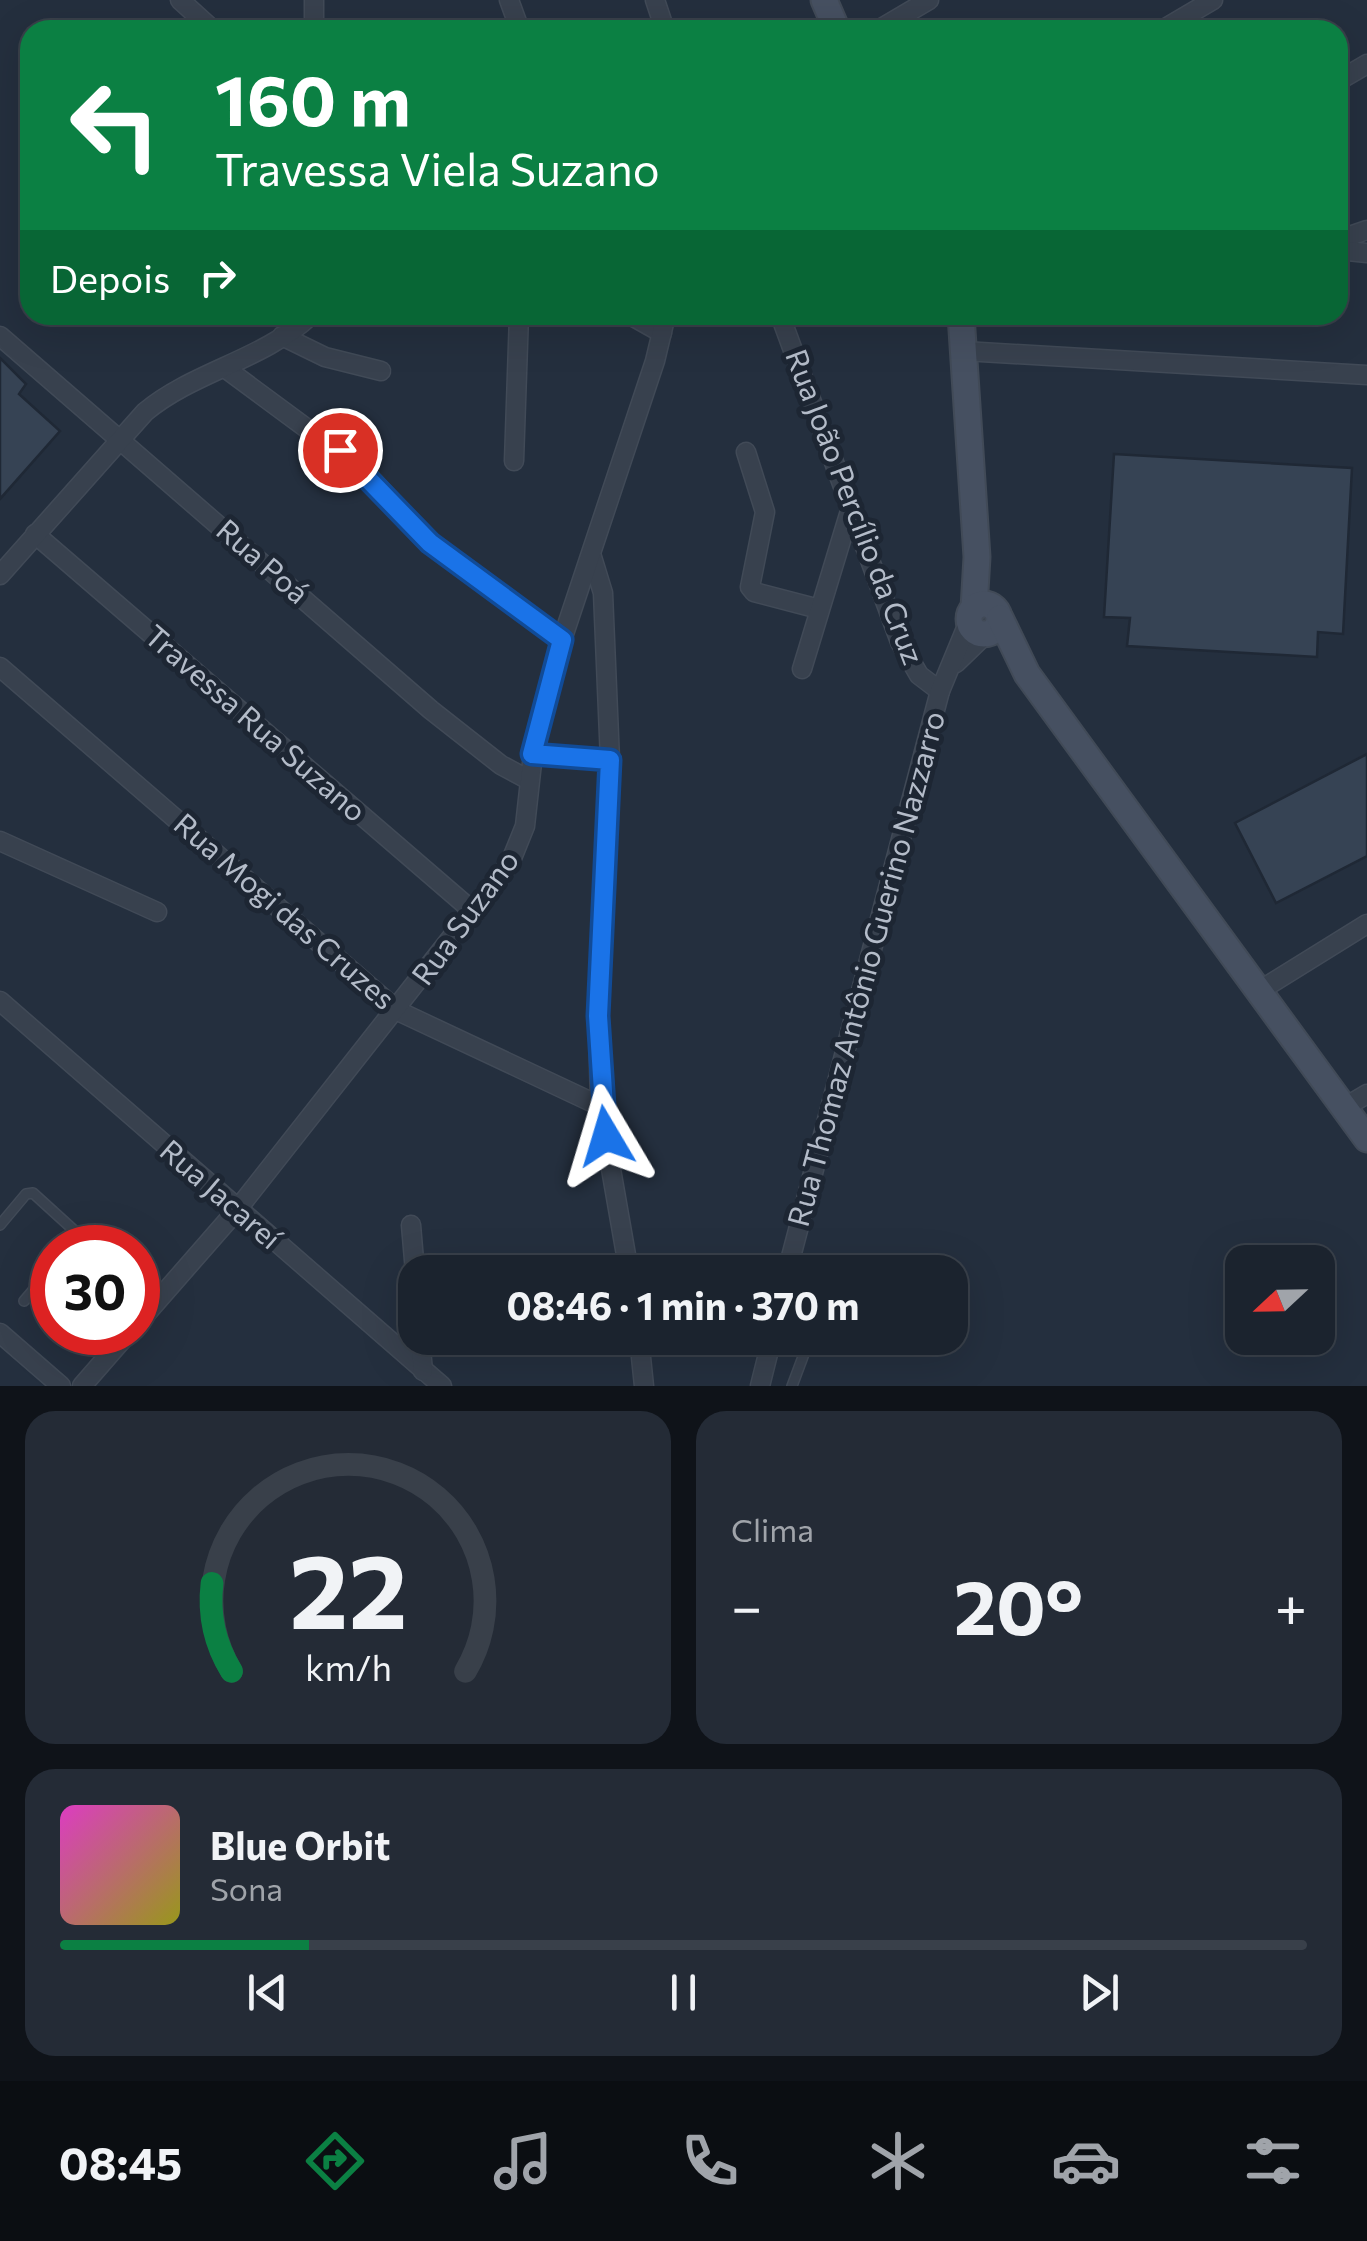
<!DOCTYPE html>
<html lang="pt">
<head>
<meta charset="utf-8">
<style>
	body { margin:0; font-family:Commissioner,sans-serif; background:#242b36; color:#f1f3f6; height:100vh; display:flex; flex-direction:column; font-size:38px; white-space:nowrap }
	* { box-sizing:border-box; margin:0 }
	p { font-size:32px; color:#a0a4aa }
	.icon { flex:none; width:55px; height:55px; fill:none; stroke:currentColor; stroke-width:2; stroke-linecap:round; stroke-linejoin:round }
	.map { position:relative; height:1386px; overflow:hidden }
	.side { display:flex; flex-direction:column; gap:25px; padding:25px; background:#0f1319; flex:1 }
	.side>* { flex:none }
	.guide { position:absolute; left:20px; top:20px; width:1328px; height:305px; border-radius:30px; box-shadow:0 10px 40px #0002,0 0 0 2px #39404a; background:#0b8043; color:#fff; overflow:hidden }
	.needle { width:65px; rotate:248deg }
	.buttons { position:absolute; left:1225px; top:1245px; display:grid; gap:20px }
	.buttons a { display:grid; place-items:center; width:110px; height:110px; border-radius:20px; background:#1b232e; box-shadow:0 10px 40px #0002,0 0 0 2px #39404a; font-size:50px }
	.speed { position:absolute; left:30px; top:1225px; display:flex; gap:20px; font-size:50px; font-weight:700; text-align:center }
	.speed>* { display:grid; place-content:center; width:130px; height:130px; border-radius:50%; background:#1b232e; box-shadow:0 10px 40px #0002,0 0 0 2px #39404a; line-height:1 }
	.speed .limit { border:15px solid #d22; background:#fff; color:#111 }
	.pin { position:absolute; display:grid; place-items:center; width:85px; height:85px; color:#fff; margin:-42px; border:5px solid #fff; border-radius:50%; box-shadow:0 2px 10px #0007 }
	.me { position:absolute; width:110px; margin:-55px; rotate:353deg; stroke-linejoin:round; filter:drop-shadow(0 0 8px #0008) }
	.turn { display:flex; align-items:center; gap:35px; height:210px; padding:0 30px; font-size:45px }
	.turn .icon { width:130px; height:130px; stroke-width:2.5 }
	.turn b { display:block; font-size:70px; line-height:85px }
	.then { display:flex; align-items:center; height:95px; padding:0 30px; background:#0003; gap:20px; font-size:38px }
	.big { font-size:75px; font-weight:700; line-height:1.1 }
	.side .widget { flex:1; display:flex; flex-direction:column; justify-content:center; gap:15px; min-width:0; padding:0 35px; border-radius:30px; background:#242b36 }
	.side .dial { align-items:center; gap:0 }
	.dial svg { height:260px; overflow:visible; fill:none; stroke:#39404a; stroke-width:7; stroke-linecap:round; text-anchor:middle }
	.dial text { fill:#f1f3f6; stroke:none }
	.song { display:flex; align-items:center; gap:30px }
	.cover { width:120px; height:120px; border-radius:15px; background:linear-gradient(135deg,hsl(310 70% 55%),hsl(60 70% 35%)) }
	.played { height:10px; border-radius:5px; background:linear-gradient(90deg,#0b8043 20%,#39404a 20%) }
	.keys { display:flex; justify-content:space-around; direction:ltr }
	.heat { display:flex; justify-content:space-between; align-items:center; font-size:55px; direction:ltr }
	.side .tiles { flex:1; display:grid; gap:25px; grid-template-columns:1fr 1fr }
	.widget:last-child { grid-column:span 2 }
	.trip { position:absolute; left:398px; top:1255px; width:570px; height:100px; border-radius:30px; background:#1b232e; box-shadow:0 10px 40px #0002,0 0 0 2px #39404a; font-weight:700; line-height:100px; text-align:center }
	.menu { display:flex; height:160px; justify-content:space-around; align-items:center; background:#0b0e12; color:#a0a4aa }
	.menu .icon { width:70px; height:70px }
	.menu .on { color:#0b8043 }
	.menu b { font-size:45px; color:#f1f3f6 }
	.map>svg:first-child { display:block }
</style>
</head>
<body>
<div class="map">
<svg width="1367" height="1386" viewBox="0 0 1367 1386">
	<rect width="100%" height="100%" fill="#242f3e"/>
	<!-- building -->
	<g fill="#364354" stroke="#1f2835" stroke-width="2.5">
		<polygon points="0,358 26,384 19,394 60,431 0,499"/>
		<polygon points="1114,454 1352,468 1343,634 1318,632 1317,657 1127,646 1130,618 1104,617"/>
		<polygon points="1367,754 1367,856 1276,903 1235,823"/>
	</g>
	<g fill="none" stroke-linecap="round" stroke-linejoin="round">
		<!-- service casing -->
		<g stroke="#414a57" stroke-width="12">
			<g id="service">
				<polyline points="0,1225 26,1194 33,1193 77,1233 71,1248"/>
				<polyline points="24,1301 52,1268"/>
				<polyline points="792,1386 810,1338"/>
			</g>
		</g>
		<!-- minor casing -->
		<g stroke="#414a57" stroke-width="21">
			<g id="minor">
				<polyline points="180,0 213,30"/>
				<polyline points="509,0 520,30"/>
				<polyline points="655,0 665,30"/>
				<polyline points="314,30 314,0"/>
				<polyline points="878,30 929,0"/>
				<polyline points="1162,30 1213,0"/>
				<polyline points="1338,81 1367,64"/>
				<polyline points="1338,240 1367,230"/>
				<polyline points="1338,250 1367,253"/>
				<polyline points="630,315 662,333"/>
				<polyline points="780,315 900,642 919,675 940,691"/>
				<polyline points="0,336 431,710 501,765 529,780"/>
				<polyline points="282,336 325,357 381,371"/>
				<polyline points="964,351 1367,375"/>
				<polyline points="225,368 363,470 430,543 562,640"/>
				<polyline points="746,452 765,512 750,587 754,592 819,609"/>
				<polyline points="514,461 519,315"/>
				<polyline points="35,534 475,913"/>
				<polyline points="592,557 603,593 610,760 598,1016 600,1106 629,1272"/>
				<path d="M 0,575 L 145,412 C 194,371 264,360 311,315"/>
				<polyline points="956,663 986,634"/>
				<polyline points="0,667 398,1011 600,1106"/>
				<polyline points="802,669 850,511"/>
				<polyline points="533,754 610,760"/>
				<polyline points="0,841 157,912"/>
				<polyline points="1259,991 1367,924"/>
				<polyline points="0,1001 442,1386"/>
				<polyline points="1345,1107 1367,1094"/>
				<polyline points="411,1225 415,1272"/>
				<polyline points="787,1272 940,691 969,621"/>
				<polyline points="138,1323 236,1211 510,863 525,826 533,754 562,640 655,361 666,315"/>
				<polyline points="0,1333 61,1386"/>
				<polyline points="420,1338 423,1371"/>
				<polyline points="639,1338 644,1386"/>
				<polyline points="82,1386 129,1332"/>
				<polyline points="760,1386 772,1338"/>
			</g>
		</g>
		<!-- secondary casing -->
		<g stroke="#414a57" stroke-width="29">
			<g id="secondary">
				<polyline points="824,0 837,30"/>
				<polyline points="961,315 977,557 974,608"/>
				<circle cx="984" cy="619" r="15"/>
				<polyline points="1000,618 1027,674 1367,1139"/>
			</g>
		</g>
		<!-- service -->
		<use href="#service" stroke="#38414e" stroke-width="9"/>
		<!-- minor -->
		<use href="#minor" stroke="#38414e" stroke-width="18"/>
		<!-- secondary -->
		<use href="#secondary" stroke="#465061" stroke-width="25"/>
	</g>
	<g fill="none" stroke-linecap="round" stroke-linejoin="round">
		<!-- route casing -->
		<g stroke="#114b97" stroke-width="25">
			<polyline id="route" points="340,450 430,543 562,640 532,754 610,760 598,1016 606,1136"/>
		</g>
		<!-- route -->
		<use href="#route" stroke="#1a73e8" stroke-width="18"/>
	</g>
	<g text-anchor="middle" stroke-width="10" stroke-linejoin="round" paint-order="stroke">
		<!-- street labels -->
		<g font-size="30" fill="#b4bcc9" stroke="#1d2633">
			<text transform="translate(854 507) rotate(69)" y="10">Rua João Percílio da Cruz</text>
			<text transform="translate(262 562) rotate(41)" y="10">Rua Poá</text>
			<text transform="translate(255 724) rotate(41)" y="10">Travessa Rua Suzano</text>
			<text transform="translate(284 912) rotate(41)" y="10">Rua Mogi das Cruzes</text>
			<text transform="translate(466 918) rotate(-54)" y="10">Rua Suzano</text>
			<text transform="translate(867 969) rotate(-75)" y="10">Rua Thomaz Antônio Guerino Nazzarro</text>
			<text transform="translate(220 1195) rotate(41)" y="10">Rua Jacareí</text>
		</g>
	</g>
</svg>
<div class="buttons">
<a><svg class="needle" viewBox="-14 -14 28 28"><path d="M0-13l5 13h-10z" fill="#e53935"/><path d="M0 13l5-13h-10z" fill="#a0a4aa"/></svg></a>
</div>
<div class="speed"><div class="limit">30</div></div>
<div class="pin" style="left:340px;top:450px;background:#d93025"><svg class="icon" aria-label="arrive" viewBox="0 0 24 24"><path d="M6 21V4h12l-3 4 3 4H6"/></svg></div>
<svg class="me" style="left:606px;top:1136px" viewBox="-20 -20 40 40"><path d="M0-17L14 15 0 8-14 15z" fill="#1a73e8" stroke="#fff" stroke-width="4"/></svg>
<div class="trip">08:46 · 1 min · 370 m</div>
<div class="guide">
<div class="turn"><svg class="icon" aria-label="left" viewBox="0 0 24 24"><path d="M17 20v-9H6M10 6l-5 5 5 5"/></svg><div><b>160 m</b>Travessa Viela Suzano</div></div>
<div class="then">Depois<svg class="icon" aria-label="right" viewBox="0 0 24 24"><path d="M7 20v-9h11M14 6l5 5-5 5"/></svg></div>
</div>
</div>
<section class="side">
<div class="tiles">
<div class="widget dial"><svg viewBox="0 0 100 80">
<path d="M14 69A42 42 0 1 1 86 69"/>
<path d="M14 69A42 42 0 0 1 8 42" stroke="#0b8043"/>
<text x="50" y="56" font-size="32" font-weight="700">22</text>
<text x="50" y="72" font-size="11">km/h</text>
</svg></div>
<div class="widget"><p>Clima</p>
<div class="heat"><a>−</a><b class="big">20°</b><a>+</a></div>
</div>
<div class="widget">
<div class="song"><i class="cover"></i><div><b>Blue Orbit</b><p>Sona</p></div></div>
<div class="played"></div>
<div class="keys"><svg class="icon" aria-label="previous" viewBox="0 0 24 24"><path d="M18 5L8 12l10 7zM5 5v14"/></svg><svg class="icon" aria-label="pause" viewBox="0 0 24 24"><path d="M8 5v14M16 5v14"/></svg><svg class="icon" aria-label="next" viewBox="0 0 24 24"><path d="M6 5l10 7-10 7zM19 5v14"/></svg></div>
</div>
</div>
</section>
<nav class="menu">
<b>08:45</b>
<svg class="icon on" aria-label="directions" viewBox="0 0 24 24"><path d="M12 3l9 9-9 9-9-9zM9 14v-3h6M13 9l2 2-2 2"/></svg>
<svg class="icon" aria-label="music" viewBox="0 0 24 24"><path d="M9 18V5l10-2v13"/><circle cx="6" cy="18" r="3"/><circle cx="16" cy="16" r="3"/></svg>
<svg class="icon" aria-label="phone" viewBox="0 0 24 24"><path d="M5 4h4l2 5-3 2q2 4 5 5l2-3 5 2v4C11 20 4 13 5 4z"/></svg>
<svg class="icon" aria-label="climate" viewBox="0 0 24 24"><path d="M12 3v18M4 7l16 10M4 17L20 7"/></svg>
<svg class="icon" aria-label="car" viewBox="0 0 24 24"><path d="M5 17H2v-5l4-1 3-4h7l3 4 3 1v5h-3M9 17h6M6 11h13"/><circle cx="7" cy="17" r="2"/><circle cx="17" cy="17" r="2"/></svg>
<svg class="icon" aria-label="filters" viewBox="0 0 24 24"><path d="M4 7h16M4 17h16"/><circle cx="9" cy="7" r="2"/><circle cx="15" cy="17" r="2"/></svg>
</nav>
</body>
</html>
